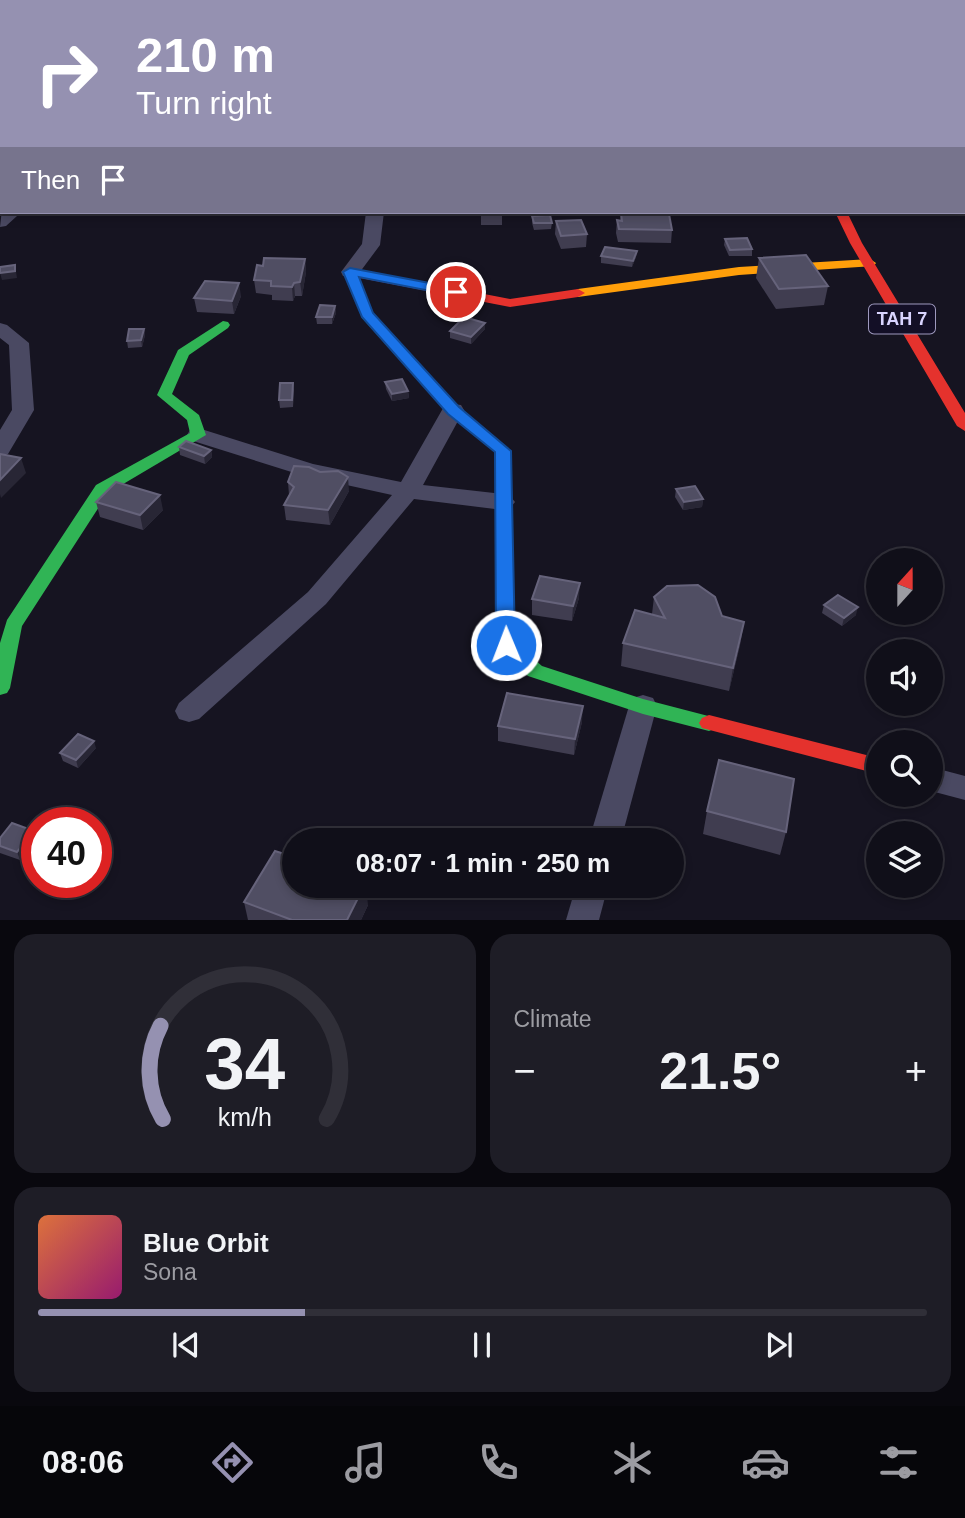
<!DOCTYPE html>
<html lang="en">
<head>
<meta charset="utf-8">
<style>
	body { margin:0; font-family:Helvetica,sans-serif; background:#1e1d26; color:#f1f3f6; height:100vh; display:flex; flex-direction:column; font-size:26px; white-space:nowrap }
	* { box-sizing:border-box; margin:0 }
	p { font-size:23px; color:#9c9ca2 }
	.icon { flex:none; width:38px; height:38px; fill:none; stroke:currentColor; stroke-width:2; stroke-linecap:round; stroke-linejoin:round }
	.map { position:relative; height:920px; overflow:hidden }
	.details { display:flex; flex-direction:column; gap:14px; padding:14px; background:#09080e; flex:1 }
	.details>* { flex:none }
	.hud { position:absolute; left:0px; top:0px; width:966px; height:214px; box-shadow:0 4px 10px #0003,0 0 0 2px #302f38; background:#9591b1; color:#fff; overflow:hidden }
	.needle { width:46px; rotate:21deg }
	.fabs { position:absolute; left:866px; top:548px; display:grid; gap:14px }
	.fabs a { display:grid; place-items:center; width:77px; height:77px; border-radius:50%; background:#100f19; box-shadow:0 4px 10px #0003,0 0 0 2px #302f38; font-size:35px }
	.speed { position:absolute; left:21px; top:807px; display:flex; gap:14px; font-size:35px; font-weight:700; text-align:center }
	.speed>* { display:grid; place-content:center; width:91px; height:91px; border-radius:50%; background:#100f19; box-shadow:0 4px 10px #0003,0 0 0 2px #302f38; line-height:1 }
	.speed .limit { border:10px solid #d22; background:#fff; color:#111 }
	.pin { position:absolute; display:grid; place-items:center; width:60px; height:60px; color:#fff; margin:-30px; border:4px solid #fff; border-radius:50%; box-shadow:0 2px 7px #0007 }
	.me { position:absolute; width:77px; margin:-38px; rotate:359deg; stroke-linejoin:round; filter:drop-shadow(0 0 5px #0008) }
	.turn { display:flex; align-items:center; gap:24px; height:147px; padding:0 21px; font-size:32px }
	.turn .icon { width:91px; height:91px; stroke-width:2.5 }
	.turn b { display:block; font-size:49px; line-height:60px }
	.then { display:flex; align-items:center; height:66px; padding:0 21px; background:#0003; gap:14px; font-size:26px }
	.big { font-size:52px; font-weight:600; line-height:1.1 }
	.details .widget { flex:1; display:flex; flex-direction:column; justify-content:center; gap:10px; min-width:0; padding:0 24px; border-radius:21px; background:#1e1d26 }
	.details .dial { align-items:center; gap:0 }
	.dial svg { height:182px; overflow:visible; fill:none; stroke:#302f38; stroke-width:7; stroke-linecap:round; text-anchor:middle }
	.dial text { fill:#f1f3f6; stroke:none }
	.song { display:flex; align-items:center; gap:21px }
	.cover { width:84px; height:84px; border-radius:10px; background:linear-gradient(135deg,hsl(20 70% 55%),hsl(320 70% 35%)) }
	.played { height:7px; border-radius:4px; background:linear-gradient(90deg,#9591b1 30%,#302f38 30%) }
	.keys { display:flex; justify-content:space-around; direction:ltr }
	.heat { display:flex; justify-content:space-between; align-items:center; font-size:38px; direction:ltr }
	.details .tiles { flex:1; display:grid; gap:14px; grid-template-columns:1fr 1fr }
	.widget:last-child { grid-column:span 2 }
	.trip { position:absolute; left:282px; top:828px; width:402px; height:70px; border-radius:35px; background:#100f19; box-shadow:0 4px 10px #0003,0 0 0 2px #302f38; font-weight:600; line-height:70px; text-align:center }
	.tab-bar { display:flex; height:112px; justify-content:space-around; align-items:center; background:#06060a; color:#9c9ca2 }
	.tab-bar .icon { width:49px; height:49px }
	.tab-bar .current { color:#9591b1 }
	.tab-bar b { font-size:32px; color:#f1f3f6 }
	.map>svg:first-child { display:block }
</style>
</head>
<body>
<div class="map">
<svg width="965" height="920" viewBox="0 0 965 920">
	<rect width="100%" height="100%" fill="#161421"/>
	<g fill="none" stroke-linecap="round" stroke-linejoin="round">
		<!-- street -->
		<g fill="#4a4962" fill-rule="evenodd">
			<polygon points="312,0 328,0 311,2"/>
			<rect x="0" y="97" width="2" height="8"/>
			<polygon points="2,209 2,212 16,212 17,216 6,226 0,227"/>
			<polygon points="366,212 384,212 380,245 357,276 343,276 341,272 362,244"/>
			<polygon points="0,323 7,325 29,343 34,410 8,454 0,456 0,430 12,410 9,345 0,338"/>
			<polygon points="453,404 461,405 464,410 423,485 503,494 511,497 515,502 511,507 503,510 414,499 326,604 199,719 189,722 179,719 175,711 179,703 308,592 392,495 301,475 190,440 187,435 190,430 198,428 313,464 401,482 442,410 445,405"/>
			<polygon points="643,695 653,698 657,706 621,840 589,840 629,706 633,698"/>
			<polygon points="931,767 965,776 965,800 931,791"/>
			<polygon points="576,886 608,886 599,920 566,920"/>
		</g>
		<!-- fast -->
		<g fill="#30b455" fill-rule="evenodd">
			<polygon points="965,52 965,59 964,59 964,52"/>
			<polygon points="350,268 356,272 373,314 458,407 511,451 515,643 542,666 643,699 716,718 719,723 716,728 709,731 643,714 528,676 499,650 497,645 495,452 448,413 362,318 344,272"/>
			<polygon points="223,321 228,322 230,325 228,328 189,355 172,394 199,415 206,435 108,493 22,626 10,688 7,693 0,695 0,643 7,620 96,485 190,433 187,420 157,395 178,350"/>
		</g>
		<!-- slow -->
		<polygon fill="#ff9f0a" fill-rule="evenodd" points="870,259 876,263 874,266 739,275 578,297 571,293 578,289 739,267"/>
		<!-- jam -->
		<g fill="#e5322d" fill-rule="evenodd">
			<polygon points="835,212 847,212 862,243 965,413 965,431 957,426 850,243"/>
			<polygon points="350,268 510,299 578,289 585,293 578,297 510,307 345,275 344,272"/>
			<polygon points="709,715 878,758 878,774 702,728 699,723 702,718"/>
		</g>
	</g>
	<!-- wall -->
	<g fill="#403d50">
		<polygon points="490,0 520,0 506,2 495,2"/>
		<rect x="529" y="0" width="73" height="2"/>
		<rect x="481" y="212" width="21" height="13"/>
		<polygon points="621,214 672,230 671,243 618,242 616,233 617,220 620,221"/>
		<polygon points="532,216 552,223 551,229 534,230 532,223"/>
		<polygon points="556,221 587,234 586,247 561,249 555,234"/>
		<polygon points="725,239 752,249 752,256 729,256 724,245"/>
		<polygon points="637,251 636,257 632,267 601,263 601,256"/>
		<polygon points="759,258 828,286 824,305 776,309 756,278"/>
		<polygon points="305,259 306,272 302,296 295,296 293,301 272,300 272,295 256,293 254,280 263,266"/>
		<polygon points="241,296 234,314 197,312 194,298"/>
		<polygon points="335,306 336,313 332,324 317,324 316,317"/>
		<polygon points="144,329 145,335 142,347 128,348 127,341"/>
		<polygon points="485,329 471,344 450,338 450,331"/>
		<polygon points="385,382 408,391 409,398 392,401 386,389"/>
		<polygon points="293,383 294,390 293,407 280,408 279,400"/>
		<polygon points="179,447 211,450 212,457 205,464 180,455"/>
		<polygon points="288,482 349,491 330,525 286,520 284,505 289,495"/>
		<polygon points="676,489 703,499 702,507 683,510 675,497"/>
		<polygon points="96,502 163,510 143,530 100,517"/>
		<polygon points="654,597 744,622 740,645 729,691 621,666 623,643 652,614"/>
		<polygon points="579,598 572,621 532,615 532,599"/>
		<polygon points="824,605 856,615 842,626 822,613"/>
		<polygon points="582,722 574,755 498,741 498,726"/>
		<polygon points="96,748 78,768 63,761 60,753"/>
		<polygon points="707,811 786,832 780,855 703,834"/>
		<polygon points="0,838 37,838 20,860 0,853"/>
		<polygon points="244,902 368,905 361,920 248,920"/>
	</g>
	<!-- shaded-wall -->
	<g fill="#282635">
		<polygon points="17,0 41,0 41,2 18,2"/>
		<polygon points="589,0 602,0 602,2 586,2"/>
		<polygon points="2,163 2,177 0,177 0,164"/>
		<polygon points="637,251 636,257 632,267 633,261"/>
		<polygon points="305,259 306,272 302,296 300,282"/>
		<polygon points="15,265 17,278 2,280 0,273"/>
		<polygon points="239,283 241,296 234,314 232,301"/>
		<polygon points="294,283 295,296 293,301 292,287"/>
		<polygon points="335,306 336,313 332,324 332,317"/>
		<polygon points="485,323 485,329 471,344 471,337"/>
		<polygon points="144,329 145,335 142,347 141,340"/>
		<polygon points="408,391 409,398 392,401 392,394"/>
		<polygon points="211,450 212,457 205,464 204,456"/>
		<polygon points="21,458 26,473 1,498 0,494 0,480"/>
		<polygon points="348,477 349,491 330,525 328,510"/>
		<polygon points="160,495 163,510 143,530 140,515"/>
		<polygon points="703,499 702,507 683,510 684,502"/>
		<polygon points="580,583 579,598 572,621 573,606"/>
		<polygon points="858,607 856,615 842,626 844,618"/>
		<polygon points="744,622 740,645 729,691 733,668"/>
		<polygon points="583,706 582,722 574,755 575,739"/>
		<polygon points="94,741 96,748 78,768 76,760"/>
		<polygon points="34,831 37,838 20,860 17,852"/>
		<polygon points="364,886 366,886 368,905 361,920 347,920"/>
	</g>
	<!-- building -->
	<g fill="#504e63" stroke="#66637b" stroke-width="2">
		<polygon points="380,0 389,0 392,1 390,2 376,2"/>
		<polygon points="509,0 520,0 523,2 506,2"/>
		<polygon points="539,0 589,0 586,2 547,2"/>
		<polygon points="629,0 660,0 668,2 626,2"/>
		<polygon points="2,150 2,163 0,164 0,151"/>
		<polygon points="621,214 669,214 672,230 619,229 617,220 622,221"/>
		<polygon points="550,215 552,223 534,223 532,216"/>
		<polygon points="581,220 587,234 561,236 556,221"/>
		<polygon points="747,238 752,249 730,250 725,239"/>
		<polygon points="605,247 637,251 633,261 601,256"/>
		<polygon points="806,255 828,286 779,289 759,258"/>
		<polygon points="264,258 305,259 300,282 294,283 292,287 271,286 271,281 254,280 257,265 263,266"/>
		<polygon points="15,265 15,271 0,273 0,267"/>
		<polygon points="205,281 239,283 232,301 194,298"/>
		<polygon points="320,305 335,306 332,317 316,317"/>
		<polygon points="464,317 485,323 471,337 450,331"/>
		<polygon points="129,329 144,329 141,340 127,341"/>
		<polygon points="402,379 408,391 392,394 385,382"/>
		<polygon points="280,383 293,383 292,400 279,400"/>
		<polygon points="186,441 211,450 204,456 179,447"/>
		<polygon points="0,454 21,458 0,480"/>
		<polygon points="294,466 309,467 320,472 338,471 348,477 328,510 284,505 294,487 288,482"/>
		<polygon points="116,482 160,495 140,515 96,502"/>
		<polygon points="695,486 703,499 684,502 676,489"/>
		<polygon points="540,576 580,583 573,606 532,599"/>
		<polygon points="698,585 715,597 722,616 744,622 733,668 623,643 635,610 665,618 654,597 667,586"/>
		<polygon points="838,595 858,607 844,618 824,605"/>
		<polygon points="507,693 583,706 575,739 498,726"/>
		<polygon points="78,734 94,741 76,760 60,753"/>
		<polygon points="719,760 794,779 786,832 707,811"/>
		<polygon points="12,823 34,831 17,852 0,846 0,838"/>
		<polygon points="275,851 294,857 294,886 364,886 347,920 292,920 244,902"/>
	</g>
	<!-- route -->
	<polygon fill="#1a73e8" stroke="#114b97" stroke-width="2" points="350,268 456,288 463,292 456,296 359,277 373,313 459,407 511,451 515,645 513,650 499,650 496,645 495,452 448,414 362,317 343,272"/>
	<g text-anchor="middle" stroke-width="5" stroke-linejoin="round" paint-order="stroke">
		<!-- shield labels -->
		<rect fill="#130f26" stroke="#9e99be" stroke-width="2" x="869" y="304.5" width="66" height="29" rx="5"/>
		<g font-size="18" font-weight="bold" fill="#d9d4ff">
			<text x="902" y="325">TAH 7</text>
		</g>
	</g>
</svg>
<div class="fabs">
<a><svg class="needle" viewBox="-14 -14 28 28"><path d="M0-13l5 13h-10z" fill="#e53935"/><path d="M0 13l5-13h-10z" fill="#9c9ca2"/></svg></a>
<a><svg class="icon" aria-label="sound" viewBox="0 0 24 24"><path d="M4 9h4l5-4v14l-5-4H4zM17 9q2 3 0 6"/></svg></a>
<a><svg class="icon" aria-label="search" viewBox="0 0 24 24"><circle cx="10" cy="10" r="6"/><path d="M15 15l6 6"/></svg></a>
<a><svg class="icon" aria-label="layers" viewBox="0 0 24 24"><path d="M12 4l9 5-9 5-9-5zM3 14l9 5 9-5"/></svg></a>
</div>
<div class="speed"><div class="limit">40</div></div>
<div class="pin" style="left:456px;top:292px;background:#d93025"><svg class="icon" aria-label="arrive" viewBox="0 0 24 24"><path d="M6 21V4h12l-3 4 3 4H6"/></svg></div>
<svg class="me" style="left:506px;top:645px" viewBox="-20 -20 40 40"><circle r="17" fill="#1a73e8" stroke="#fff" stroke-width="3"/><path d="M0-11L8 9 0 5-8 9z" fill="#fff"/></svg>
<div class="trip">08:07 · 1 min · 250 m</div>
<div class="hud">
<div class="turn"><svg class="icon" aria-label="right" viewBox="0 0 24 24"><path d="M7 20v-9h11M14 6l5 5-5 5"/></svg><div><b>210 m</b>Turn right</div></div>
<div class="then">Then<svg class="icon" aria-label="arrive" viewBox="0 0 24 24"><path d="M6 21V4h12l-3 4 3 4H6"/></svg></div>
</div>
</div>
<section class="details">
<div class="tiles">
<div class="widget dial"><svg viewBox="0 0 100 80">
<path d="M14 69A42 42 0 1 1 86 69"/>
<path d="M14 69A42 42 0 0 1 13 28" stroke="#9591b1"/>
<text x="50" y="56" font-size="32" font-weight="700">34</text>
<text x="50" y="72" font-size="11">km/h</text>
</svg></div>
<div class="widget"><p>Climate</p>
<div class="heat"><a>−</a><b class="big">21.5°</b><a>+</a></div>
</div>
<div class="widget">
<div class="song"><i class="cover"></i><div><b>Blue Orbit</b><p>Sona</p></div></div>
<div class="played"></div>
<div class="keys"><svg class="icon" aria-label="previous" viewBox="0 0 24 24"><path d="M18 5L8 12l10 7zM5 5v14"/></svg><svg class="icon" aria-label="pause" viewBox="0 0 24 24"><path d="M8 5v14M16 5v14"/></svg><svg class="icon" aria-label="next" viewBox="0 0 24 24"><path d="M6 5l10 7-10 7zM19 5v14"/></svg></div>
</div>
</div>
</section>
<nav class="tab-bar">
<b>08:06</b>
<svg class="icon current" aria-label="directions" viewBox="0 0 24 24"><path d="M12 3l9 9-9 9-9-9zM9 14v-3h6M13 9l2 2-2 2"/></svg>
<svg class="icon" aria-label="music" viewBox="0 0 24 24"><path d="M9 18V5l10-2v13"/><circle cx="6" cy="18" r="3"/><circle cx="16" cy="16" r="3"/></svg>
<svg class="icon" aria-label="phone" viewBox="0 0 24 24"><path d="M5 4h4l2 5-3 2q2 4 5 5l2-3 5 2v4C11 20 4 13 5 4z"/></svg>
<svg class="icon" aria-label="climate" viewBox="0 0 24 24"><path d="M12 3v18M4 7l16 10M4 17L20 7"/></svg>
<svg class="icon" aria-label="car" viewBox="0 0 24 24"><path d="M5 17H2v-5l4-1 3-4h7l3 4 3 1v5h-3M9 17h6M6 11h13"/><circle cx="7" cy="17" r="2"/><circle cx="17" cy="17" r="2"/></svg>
<svg class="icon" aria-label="filters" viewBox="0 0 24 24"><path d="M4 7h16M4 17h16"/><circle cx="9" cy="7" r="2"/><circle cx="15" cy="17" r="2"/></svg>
</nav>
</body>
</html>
